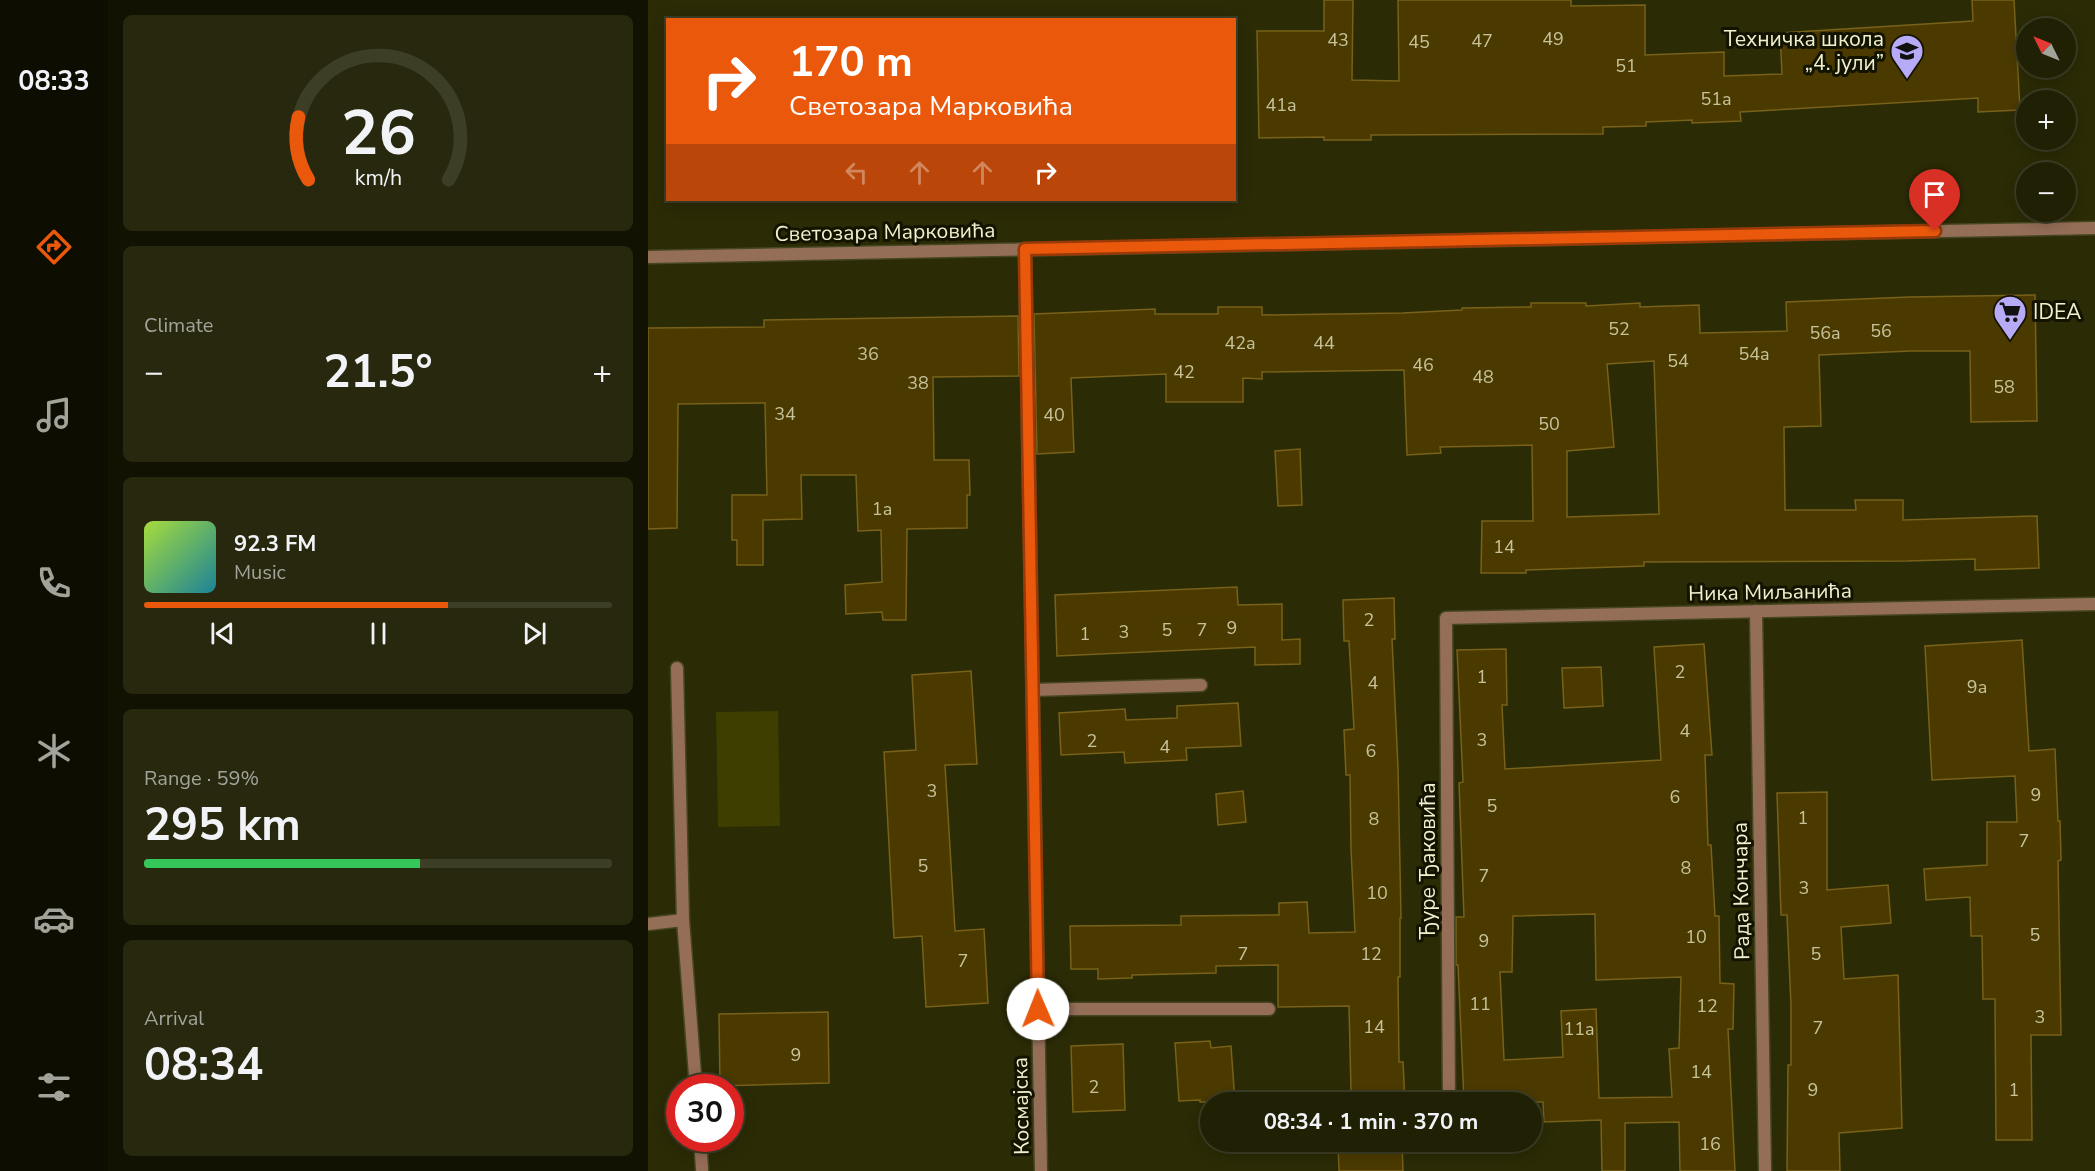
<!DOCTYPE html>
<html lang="en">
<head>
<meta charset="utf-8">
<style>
	body { margin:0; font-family:"Nunito Sans",sans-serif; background:#28280e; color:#f1f3f6; height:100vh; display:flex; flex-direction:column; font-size:22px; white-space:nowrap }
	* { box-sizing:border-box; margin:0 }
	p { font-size:20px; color:#a2a39a }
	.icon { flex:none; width:33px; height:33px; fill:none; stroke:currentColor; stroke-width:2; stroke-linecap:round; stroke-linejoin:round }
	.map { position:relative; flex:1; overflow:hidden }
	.side { display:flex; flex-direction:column; gap:15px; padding:15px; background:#121202; width:540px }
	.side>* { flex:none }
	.guide { position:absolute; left:18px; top:18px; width:570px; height:183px; border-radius:0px; box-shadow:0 3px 15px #0003,0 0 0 2px #3d3e26; background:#ea580c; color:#fff; overflow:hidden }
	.needle { width:39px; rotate:313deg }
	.controls { position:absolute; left:1368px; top:18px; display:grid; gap:12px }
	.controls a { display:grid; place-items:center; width:60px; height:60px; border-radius:50%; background:#202004; box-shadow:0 3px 15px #0003,0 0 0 2px #3d3e26; font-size:30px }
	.speed { position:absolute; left:18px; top:1074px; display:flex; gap:12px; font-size:30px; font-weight:700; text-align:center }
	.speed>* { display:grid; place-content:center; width:78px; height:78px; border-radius:50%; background:#202004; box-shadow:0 3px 15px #0003,0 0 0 2px #3d3e26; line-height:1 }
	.speed .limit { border:9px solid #d22; background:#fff; color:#111 }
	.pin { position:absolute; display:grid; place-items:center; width:51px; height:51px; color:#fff; margin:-62px -26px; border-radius:50% 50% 50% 0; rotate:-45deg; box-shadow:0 0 6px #0007 }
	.pin .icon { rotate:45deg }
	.me { position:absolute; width:66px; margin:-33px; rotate:359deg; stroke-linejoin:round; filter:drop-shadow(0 0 4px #0008) }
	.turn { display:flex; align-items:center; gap:21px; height:126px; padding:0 24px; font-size:27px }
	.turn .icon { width:78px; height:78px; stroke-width:2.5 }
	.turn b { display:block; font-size:42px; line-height:51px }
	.lanes { display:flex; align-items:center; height:57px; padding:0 24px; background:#0003; justify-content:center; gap:30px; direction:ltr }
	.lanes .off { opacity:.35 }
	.big { font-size:45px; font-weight:700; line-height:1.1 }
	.side .widget { flex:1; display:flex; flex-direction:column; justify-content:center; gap:9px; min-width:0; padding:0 21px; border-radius:9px; background:#28280e }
	.side .dial { align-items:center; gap:0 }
	.dial svg { height:156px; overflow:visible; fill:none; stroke:#3d3e26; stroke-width:7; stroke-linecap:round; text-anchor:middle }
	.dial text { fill:#f1f3f6; stroke:none }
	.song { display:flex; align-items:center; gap:18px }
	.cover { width:72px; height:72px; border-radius:9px; background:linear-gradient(135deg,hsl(80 70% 55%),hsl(190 70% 35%)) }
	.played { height:6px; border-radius:3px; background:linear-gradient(90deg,#ea580c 65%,#3d3e26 65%) }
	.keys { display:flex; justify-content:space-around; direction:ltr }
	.heat { display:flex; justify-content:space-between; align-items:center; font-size:33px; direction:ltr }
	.charge { height:9px; border-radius:4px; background:linear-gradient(90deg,#34c759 59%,#3d3e26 0) }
	.trip { position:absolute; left:552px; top:1092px; width:342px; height:60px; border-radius:30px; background:#202004; box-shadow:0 3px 15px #0003,0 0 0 2px #3d3e26; font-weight:700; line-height:60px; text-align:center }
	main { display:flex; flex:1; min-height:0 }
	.tab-bar { display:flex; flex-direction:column; width:108px; justify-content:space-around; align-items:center; background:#0d0d02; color:#a2a39a }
	.tab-bar .icon { width:42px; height:42px }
	.tab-bar .active { color:#ea580c }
	.tab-bar b { font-size:27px; color:#f1f3f6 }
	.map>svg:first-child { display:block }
</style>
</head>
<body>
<main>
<nav class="tab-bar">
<b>08:33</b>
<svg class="icon active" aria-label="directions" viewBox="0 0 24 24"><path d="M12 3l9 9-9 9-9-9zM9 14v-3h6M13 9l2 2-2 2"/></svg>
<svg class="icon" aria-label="music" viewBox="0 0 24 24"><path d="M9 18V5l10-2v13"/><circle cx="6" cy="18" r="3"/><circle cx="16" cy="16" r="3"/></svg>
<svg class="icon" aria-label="phone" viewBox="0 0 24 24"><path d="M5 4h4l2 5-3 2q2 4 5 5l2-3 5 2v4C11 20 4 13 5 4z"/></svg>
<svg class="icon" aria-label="climate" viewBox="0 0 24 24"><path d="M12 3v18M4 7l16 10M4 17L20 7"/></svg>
<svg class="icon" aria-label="car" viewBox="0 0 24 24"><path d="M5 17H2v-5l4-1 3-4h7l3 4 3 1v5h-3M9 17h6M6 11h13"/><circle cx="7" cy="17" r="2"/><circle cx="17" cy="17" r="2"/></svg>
<svg class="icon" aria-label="filters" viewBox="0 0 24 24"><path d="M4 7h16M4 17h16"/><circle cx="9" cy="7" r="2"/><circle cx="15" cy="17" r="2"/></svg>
</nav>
<section class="side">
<div class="widget dial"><svg viewBox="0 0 100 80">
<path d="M14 69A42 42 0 1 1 86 69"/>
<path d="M14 69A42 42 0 0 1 9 37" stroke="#ea580c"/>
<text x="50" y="56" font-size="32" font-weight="700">26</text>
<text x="50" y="72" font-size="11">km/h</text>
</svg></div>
<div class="widget"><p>Climate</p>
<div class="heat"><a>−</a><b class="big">21.5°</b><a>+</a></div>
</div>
<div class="widget">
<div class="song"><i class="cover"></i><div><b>92.3 FM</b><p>Music</p></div></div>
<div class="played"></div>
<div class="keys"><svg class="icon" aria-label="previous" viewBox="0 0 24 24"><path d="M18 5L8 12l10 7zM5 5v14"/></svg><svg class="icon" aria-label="pause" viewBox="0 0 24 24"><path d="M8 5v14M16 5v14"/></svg><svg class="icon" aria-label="next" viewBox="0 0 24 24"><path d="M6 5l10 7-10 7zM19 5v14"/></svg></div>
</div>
<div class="widget"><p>Range · 59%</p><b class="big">295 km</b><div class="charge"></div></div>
<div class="widget"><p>Arrival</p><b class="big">08:34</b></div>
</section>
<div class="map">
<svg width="1447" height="1171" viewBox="0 0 1447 1171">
	<rect width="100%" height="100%" fill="#2b2b06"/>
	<!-- green -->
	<polygon fill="#3d3e00" points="130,711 132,826 70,827 68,712"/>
	<!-- building -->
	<g fill="#4b3a00" stroke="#786119" stroke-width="1.5" fill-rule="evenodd">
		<polygon points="676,0 705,0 704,80 751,81 750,0 923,0 923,6 997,5 997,55 1076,52 1076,76 1134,74 1132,33 1325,21 1324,0 1366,0 1372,110 1330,112 1330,98 1092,112 1093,121 1044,123 1044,120 998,122 998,126 955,127 955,134 723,135 723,140 676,140 676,137 611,138 609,31 676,31"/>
		<path d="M 1387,295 L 1389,421 L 1323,422 L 1322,351 L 1263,351 L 1171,355 L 1173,426 L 1136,427 L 1137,510 L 1208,510 L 1207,500 L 1255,500 L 1255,520 L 1389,516 L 1391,568 L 1327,570 L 1327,559 L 1259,561 L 996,562 L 996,566 L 878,570 L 878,573 L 833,573 L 834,521 L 885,521 L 884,445 L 792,447 L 793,453 L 759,455 L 756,370 L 614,372 L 614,379 L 595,378 L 595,402 L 518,402 L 518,374 L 423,378 L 426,452 L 389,454 L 386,314 L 507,309 L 507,314 L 570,314 L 570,307 L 614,307 L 614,315 L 754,313 L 814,310 L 814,308 L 883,307 L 883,303 L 938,303 L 938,306 L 992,303 L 992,307 L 1051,305 L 1052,333 L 1139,331 L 1138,302 L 1262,297 ZM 1006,361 L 1011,514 L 919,517 L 919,451 L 966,447 L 959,364 Z"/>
		<polygon points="370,316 371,376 285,377 286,460 321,460 322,495 319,495 319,528 259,529 258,620 235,620 234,612 198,614 197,585 234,582 233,530 210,531 208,475 153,475 154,519 115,520 115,565 89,565 89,540 84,540 84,495 119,495 117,403 30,404 29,528 0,529 0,328 116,327 116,320"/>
		<polygon points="652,449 654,505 630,506 627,451"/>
		<polygon points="589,587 590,605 634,604 634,640 652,639 652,664 607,665 607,647 409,656 407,595"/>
		<polygon points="746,598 747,639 744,639 750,767 753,918 752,918 752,977 750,977 751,1062 755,1062 757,1102 690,1102 690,1092 703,1091 701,1006 630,1007 630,965 568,966 568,973 484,975 484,978 450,979 450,969 423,969 422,926 533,925 533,916 631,915 631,903 659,902 661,933 707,932 703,849 702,775 698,775 696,730 706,729 701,641 696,641 695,600"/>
		<polygon points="1374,640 1381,751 1407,749 1410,821 1412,821 1413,860 1410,861 1413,1035 1383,1035 1384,1140 1348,1140 1347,999 1335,999 1334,936 1323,936 1322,897 1278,900 1276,869 1339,865 1339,822 1369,822 1367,776 1284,780 1277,646"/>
		<path d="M 1056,644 L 1064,755 L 1057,755 L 1060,845 L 1063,845 L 1067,916 L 1071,916 L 1072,983 L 1086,984 L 1085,1029 L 1080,1029 L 1087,1171 L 1032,1171 L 1031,1122 L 977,1123 L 977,1171 L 954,1171 L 953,1120 L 896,1122 L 895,1102 L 816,1102 L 810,965 L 808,965 L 808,917 L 816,917 L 811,783 L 815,782 L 809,650 L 858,649 L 859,705 L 854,705 L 857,769 L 1013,760 L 1006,647 ZM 947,914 L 948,980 L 1033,977 L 1031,1048 L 1021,1049 L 1024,1097 L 951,1098 L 948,1009 L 913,1011 L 915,1057 L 856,1060 L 852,972 L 864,972 L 865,916 Z"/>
		<polygon points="953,667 955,706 916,708 914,668"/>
		<polygon points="323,671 329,764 297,765 307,931 336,929 340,1003 278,1007 274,936 246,938 236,752 268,750 264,675"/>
		<polygon points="590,703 593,746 538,748 539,760 477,763 476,752 413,755 411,713 477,709 478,720 529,718 529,706"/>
		<polygon points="595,791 598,822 570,825 568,794"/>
		<polygon points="1179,792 1179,890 1240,885 1243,923 1193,927 1196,979 1250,975 1254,1128 1191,1133 1192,1171 1139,1171 1140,1065 1143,1065 1143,1005 1139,915 1133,915 1129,793"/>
		<polygon points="180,1012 181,1083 72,1086 71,1014"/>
		<polygon points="562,1041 563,1048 583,1046 587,1102 552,1102 552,1100 531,1101 527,1043"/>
		<polygon points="475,1044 477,1110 425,1112 423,1046"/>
		<polygon points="690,1142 754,1142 755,1171 691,1171"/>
	</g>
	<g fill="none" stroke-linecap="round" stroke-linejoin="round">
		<!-- minor casing -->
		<g stroke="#464722" stroke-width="15">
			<g id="minor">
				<polyline points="377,249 393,1171"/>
				<polyline points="0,257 1447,228"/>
				<polyline points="1108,611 1117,1171"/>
				<polyline points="385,690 553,685"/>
				<polyline points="35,920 48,1088"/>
				<polyline points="0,924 35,920 29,668"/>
				<polyline points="390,1009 621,1009"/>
				<polyline points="801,1102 798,618 1447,604"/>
				<polyline points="52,1138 54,1169"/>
			</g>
		</g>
		<!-- minor -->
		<use href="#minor" stroke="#956e58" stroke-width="12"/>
	</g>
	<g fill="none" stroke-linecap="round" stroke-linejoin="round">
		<!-- route casing -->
		<g stroke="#983908" stroke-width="15">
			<polyline id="route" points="390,1009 377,249 1287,231"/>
		</g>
		<!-- route -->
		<use href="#route" stroke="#ea580c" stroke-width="10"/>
	</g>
	<!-- icons -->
	<defs>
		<g id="school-pin" transform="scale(1.725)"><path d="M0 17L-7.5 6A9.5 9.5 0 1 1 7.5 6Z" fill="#b7abf8" stroke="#131300"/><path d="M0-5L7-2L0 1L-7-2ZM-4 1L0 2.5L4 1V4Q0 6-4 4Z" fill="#111"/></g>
		<g id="supermarket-pin" transform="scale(1.725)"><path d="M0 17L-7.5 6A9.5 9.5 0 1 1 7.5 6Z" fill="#b7abf8" stroke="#131300"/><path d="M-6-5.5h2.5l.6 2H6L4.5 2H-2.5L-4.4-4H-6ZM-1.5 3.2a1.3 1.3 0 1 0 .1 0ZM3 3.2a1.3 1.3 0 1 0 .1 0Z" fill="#111"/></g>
	</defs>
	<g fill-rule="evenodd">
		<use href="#school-pin" x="1259" y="51"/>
		<use href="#supermarket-pin" x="1362" y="312"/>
	</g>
	<g text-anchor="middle" stroke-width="6" stroke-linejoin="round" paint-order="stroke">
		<!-- number labels -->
		<g font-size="18" fill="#c6c39a">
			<text x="905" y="45">49</text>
			<text x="690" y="46">43</text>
			<text x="834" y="47">47</text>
			<text x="771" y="48">45</text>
			<text x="978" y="72">51</text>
			<text x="1068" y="105">51a</text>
			<text x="633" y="111">41a</text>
			<text x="971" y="335">52</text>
			<text x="1233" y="337">56</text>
			<text x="1177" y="339">56a</text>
			<text x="592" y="349">42a</text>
			<text x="676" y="349">44</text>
			<text x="220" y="360">36</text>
			<text x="1106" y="360">54a</text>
			<text x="1030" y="367">54</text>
			<text x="775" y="371">46</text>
			<text x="536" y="378">42</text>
			<text x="835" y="383">48</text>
			<text x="270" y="389">38</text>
			<text x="1356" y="393">58</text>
			<text x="137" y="420">34</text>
			<text x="406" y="421">40</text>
			<text x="901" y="430">50</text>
			<text x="234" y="515">1a</text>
			<text x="856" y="553">14</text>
			<text x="721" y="626">2</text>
			<text x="584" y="634">9</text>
			<text x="519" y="636">5</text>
			<text x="554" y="636">7</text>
			<text x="476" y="638">3</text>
			<text x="437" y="640">1</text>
			<text x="1032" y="678">2</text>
			<text x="834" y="683">1</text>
			<text x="725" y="689">4</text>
			<text x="1329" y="693">9a</text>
			<text x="1037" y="737">4</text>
			<text x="834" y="746">3</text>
			<text x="444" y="747">2</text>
			<text x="517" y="753">4</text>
			<text x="723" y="757">6</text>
			<text x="284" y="797">3</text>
			<text x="1388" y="801">9</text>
			<text x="1027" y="803">6</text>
			<text x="844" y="812">5</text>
			<text x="1155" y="824">1</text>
			<text x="726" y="825">8</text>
			<text x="1376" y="847">7</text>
			<text x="275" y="872">5</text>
			<text x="1038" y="874">8</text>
			<text x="836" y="882">7</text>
			<text x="1156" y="894">3</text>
			<text x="729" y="899">10</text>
			<text x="1387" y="941">5</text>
			<text x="1048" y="943">10</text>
			<text x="836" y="947">9</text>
			<text x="595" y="960">7</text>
			<text x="723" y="960">12</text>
			<text x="1168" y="960">5</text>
			<text x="315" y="967">7</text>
			<text x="832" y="1010">11</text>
			<text x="1059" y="1012">12</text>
			<text x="1392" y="1023">3</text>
			<text x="726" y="1033">14</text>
			<text x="1170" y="1034">7</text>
			<text x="931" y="1035">11a</text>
			<text x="148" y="1061">9</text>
			<text x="1053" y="1078">14</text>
			<text x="446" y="1093">2</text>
			<text x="1165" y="1096">9</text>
			<text x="1366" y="1096">1</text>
			<text x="1062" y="1150">16</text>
		</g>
		<!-- poi labels -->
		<g font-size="21" fill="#eff1ce" stroke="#131300" text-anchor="end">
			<text x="1236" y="46">Техничка школа<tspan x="1236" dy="24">„4. јули”</tspan></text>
			<text x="1385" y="319" text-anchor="start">IDEA</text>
		</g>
		<!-- street labels -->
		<g font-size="21" fill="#eff1ce" stroke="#131300">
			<text transform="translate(237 232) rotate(-1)" y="7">Светозара Марковића</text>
			<text transform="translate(1122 592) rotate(-1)" y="7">Ника Миљанића</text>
			<text transform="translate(780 861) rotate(-90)" y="7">Ђуре Ђаковића</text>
			<text transform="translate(1093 891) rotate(-91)" y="7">Рада Кончара</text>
			<text transform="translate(373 1106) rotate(-91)" y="7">Космајска</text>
		</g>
	</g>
</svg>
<div class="controls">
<a><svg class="needle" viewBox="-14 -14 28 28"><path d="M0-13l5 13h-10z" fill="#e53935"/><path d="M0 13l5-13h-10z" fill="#a2a39a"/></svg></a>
<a>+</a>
<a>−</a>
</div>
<div class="speed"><div class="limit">30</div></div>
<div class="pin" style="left:1287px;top:231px;background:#d93025"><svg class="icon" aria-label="arrive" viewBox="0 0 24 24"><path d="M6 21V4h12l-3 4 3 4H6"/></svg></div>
<svg class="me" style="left:390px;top:1009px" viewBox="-20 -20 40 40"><circle r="19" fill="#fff"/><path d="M0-13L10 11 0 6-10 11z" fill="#ea580c"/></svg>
<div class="trip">08:34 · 1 min · 370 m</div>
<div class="guide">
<div class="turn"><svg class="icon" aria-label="right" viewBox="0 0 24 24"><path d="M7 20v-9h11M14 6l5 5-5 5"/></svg><div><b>170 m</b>Светозара Марковића</div></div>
<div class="lanes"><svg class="icon off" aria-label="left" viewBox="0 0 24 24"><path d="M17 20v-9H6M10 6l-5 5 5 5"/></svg><svg class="icon off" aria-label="ahead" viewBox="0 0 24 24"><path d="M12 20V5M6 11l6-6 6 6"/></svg><svg class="icon off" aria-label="ahead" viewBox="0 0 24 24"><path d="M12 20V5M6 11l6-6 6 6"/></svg><svg class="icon" aria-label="right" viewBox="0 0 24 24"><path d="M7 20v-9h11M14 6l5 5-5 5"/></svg></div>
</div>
</div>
</main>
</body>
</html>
